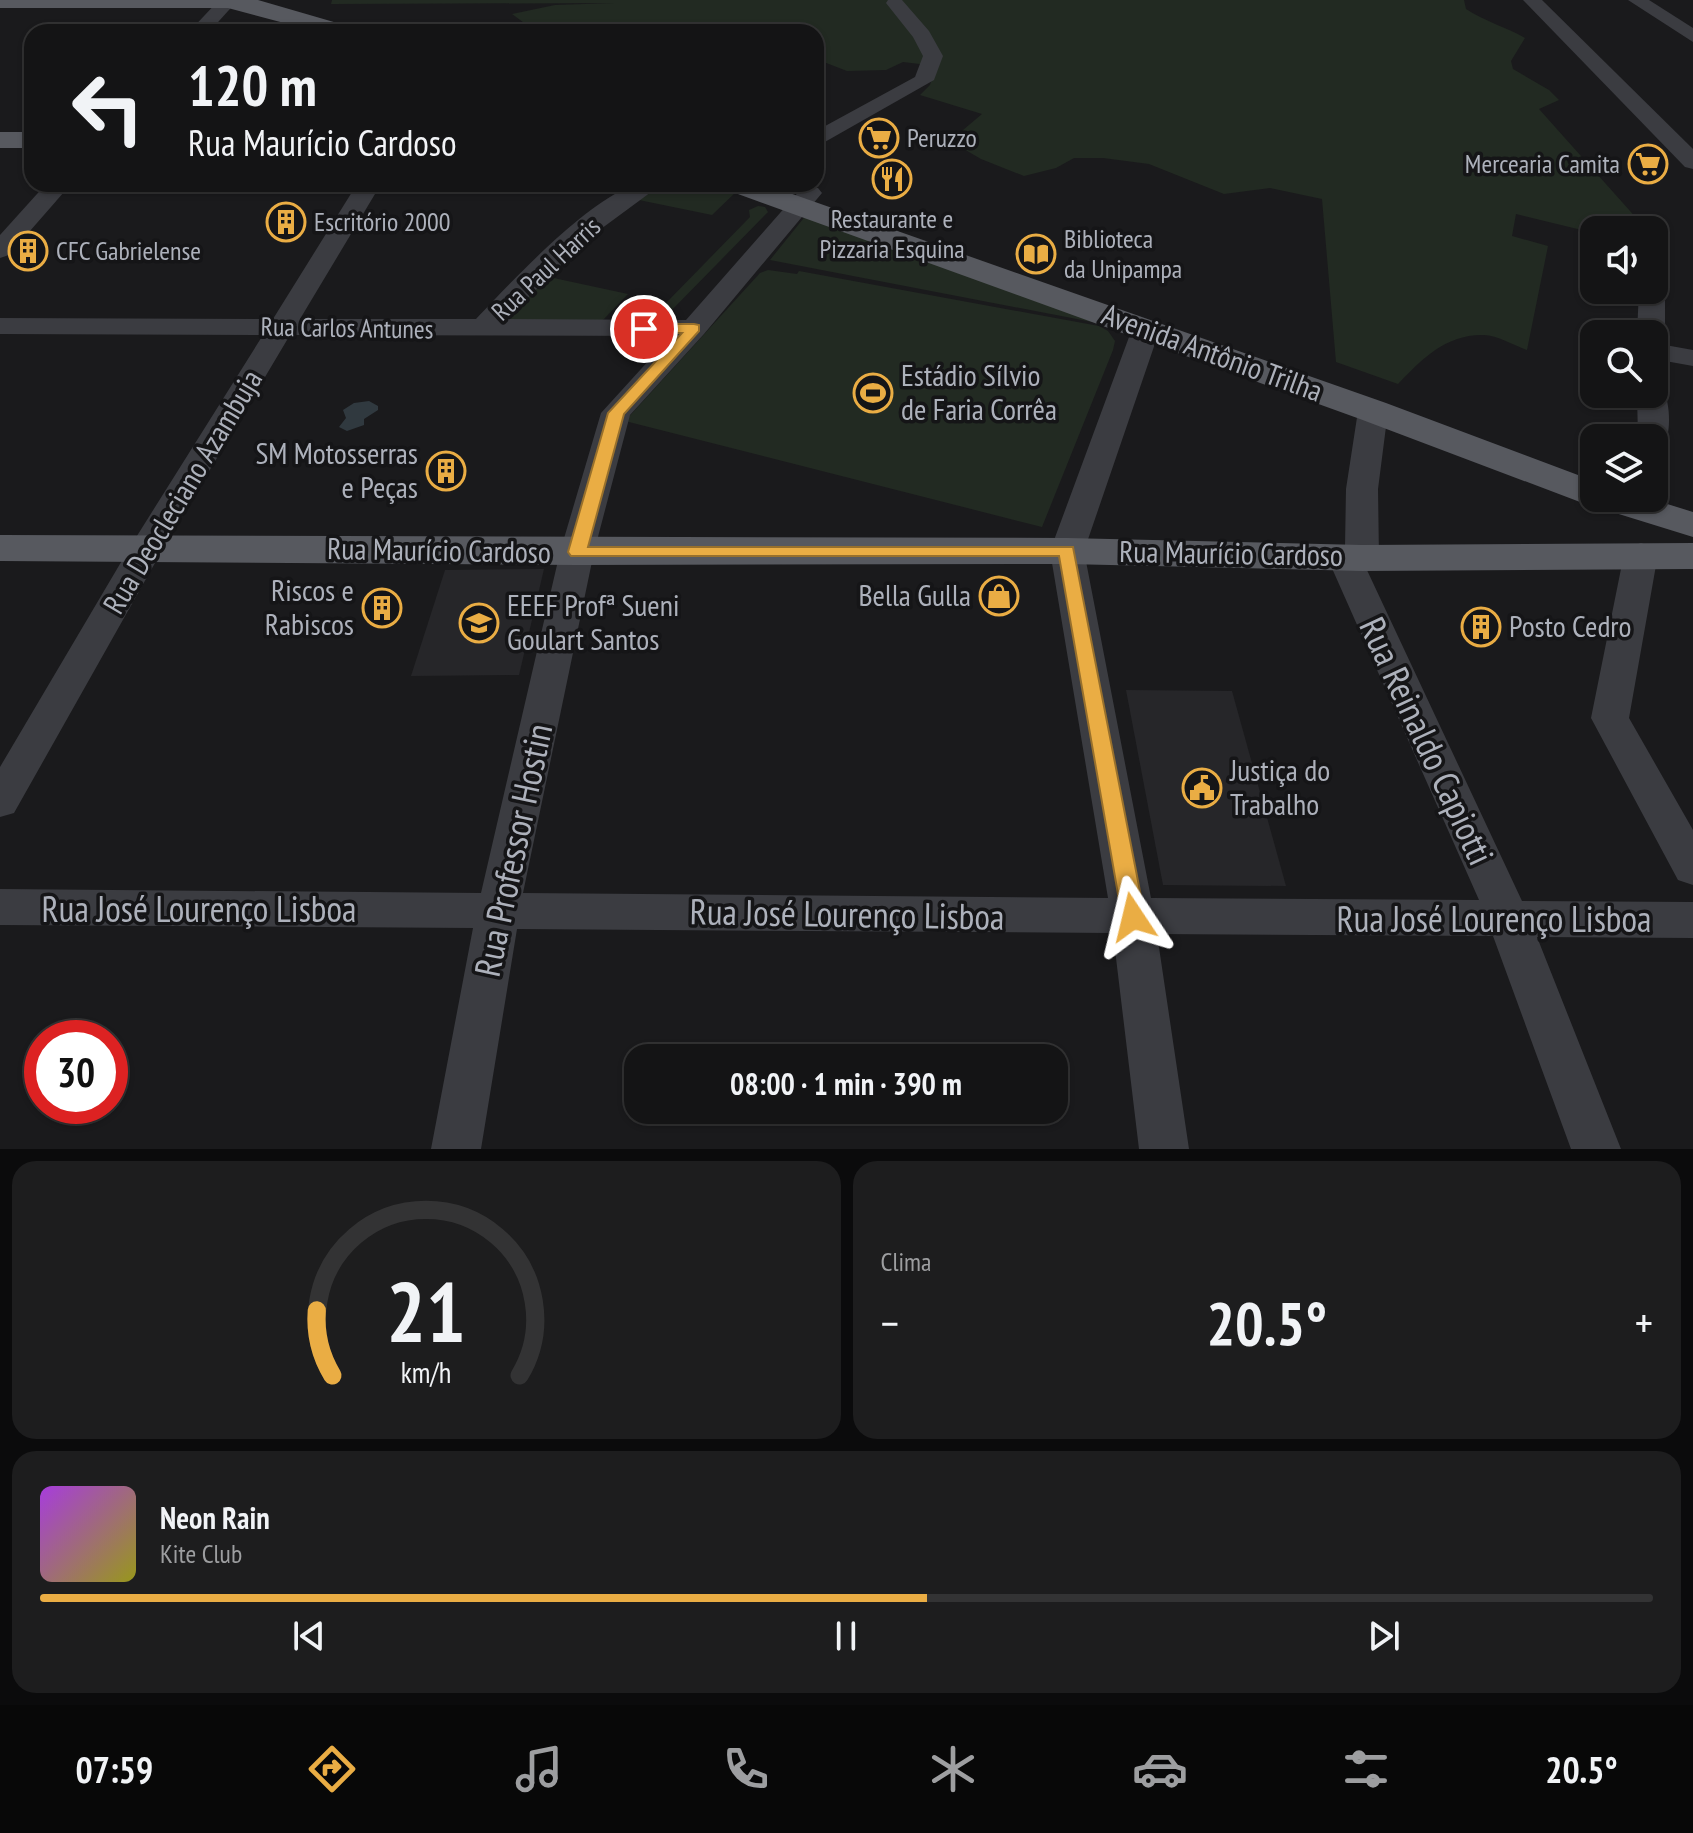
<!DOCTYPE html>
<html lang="pt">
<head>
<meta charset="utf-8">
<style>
	body { margin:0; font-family:"PT Sans Narrow",sans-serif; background:#1d1d1e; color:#f1f3f6; height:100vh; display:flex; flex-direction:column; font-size:30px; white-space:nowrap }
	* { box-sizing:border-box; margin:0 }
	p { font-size:26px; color:#9d9ea0 }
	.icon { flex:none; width:44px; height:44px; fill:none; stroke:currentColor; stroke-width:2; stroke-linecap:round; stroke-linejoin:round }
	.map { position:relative; height:1149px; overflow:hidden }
	.drawer { display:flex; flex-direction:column; gap:12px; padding:12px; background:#0b0b0c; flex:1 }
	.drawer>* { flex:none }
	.guide { position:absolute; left:24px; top:24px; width:800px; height:168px; border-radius:24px; box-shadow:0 2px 6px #0004,0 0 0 2px #333334; background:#141415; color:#f1f3f6; overflow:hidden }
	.tools { position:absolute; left:1580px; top:216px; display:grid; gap:16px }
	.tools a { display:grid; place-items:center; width:88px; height:88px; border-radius:16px; background:#141415; box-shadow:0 2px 6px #0004,0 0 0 2px #333334; font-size:40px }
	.speed { position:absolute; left:24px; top:1020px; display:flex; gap:16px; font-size:40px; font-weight:700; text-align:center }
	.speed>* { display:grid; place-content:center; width:104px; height:104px; border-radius:50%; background:#141415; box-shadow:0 2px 6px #0004,0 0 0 2px #333334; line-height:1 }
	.speed .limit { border:12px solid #d22; background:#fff; color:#111 }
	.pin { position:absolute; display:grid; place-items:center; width:68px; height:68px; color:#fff; margin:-34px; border:4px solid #fff; border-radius:50%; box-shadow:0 2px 8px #0007 }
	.me { position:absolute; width:88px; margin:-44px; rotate:350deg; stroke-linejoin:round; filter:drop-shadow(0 0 6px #0008) }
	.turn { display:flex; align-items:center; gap:28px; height:168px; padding:0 32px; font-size:36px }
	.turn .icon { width:104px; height:104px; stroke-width:2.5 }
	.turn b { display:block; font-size:56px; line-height:68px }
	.big { font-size:60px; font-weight:600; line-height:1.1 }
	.drawer .tile { flex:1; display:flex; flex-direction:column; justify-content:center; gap:12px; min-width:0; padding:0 28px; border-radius:24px; background:#1d1d1e }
	.drawer .dial { align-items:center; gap:0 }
	.dial svg { height:208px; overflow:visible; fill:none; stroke:#333334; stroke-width:7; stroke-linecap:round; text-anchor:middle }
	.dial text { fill:#f1f3f6; stroke:none }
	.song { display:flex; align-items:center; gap:24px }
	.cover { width:96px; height:96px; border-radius:12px; background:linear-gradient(135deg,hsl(280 70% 55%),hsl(60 70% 35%)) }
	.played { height:8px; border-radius:4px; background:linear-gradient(90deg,#eaad44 55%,#333334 55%) }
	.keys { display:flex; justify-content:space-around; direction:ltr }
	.heat { display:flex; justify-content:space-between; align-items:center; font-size:44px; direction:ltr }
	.drawer .tiles { flex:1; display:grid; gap:12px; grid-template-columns:1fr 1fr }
	.tile:last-child { grid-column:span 2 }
	.trip { position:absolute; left:624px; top:1044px; width:444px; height:80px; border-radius:24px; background:#141415; box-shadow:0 2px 6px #0004,0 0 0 2px #333334; font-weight:600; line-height:80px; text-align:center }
	.menu { display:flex; height:128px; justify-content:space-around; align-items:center; background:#080808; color:#9d9ea0 }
	.menu .icon { width:56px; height:56px }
	.menu .active { color:#eaad44 }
	.menu b { font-size:36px; color:#f1f3f6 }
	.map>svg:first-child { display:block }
</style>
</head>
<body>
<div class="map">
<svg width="1693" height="1149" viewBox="0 0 1693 1149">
	<rect width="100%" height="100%" fill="#1a1a1c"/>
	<!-- built -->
	<g fill="#262629">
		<polygon points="544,569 519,675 411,676 445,570"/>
		<polygon points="1126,690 1232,691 1286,886 1163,885"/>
	</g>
	<!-- green -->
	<g fill="#222a22">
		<path d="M 332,0 L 1464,0 L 1466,9 C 1484,21 1506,27 1525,38 L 1511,61 L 1513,69 L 1549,90 L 1559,100 L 1539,109 L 1647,230 L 1594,230 L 1594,233 L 1516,214 L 1512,236 L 1548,246 L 1527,350 C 1515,346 1497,335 1484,335 C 1446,334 1422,359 1398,384 L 1336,362 L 1322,199 L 1270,188 L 1224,194 L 1149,164 L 1103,158 L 1074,158 L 1056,168 L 1024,176 L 981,159 L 950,141 L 982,114 L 920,95 L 930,85 L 936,66 L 903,62 L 886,70 L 847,71 L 816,59 L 816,32 L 543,32 L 531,28 L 512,14 L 555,5 L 615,3 L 331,4 Z"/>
		<polygon points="664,184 726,184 739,189 712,215 639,200"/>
		<polygon points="758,206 765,207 768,212 665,317 645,318 666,303 750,217 749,210"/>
		<polygon points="807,214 1113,326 770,260"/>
		<polygon points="768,270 797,274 799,271 1099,326 1108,331 1115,341 1113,350 1042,527 625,421 760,273"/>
		<polygon points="549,277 628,294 603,320 500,321"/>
	</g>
	<!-- water -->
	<polygon fill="#30393f" points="369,401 378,406 378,410 364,419 364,425 347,431 339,427 346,418 343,410 354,403"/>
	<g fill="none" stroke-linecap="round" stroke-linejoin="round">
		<!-- minor -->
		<g fill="#3b3c41" fill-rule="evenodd">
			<polygon points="219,0 238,0 209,32 189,32"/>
			<polygon points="888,0 902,0 929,31 943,56 934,80 816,147 816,131 915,77 923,56 913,37 886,3"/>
			<polygon points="1523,0 1542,0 1693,149 1693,169 1685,167"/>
			<polygon points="1628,0 1649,0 1693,28 1693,42"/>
			<polygon points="46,184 71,184 9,255 0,258 0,235"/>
			<path d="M 357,184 L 381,184 L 300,319 L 476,319 C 514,279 581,207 631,186 C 639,182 652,184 662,184 L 590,237 L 506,319 L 686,320 L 802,188 L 818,188 L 822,193 L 704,334 L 630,415 L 594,552 L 523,893 L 1108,898 L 1050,551 L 1132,329 L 1136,323 L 1156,323 L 1160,329 L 1084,551 L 1151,898 L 1479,900 L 1327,557 L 1332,549 L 1345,547 L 1346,489 L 1358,411 L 1363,405 L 1373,402 L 1383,405 L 1388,411 L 1378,489 L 1379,558 L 1374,566 L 1366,568 L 1522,901 L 1693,902 L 1693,938 L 1537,937 L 1621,1149 L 1571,1149 L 1493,936 L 1157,934 L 1189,1149 L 1139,1149 L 1113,933 L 517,929 L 481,1149 L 431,1149 L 473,928 L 0,925 L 0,889 L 481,893 L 560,552 L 601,413 L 671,336 L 290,335 L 164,547 L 14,813 L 0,817 L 0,767 L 130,547 L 263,335 L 0,334 L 0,318 L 273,319 Z"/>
			<polygon points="1654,283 1661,284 1665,290 1665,334 1661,340 1654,341 1654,334 1637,334 1639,290 1654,290"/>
			<polygon points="1654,343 1693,350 1693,366 1654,359"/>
			<path d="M 1654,386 L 1662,388 C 1670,399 1672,433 1664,444 L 1654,447 L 1654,438 L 1638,438 L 1637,394 L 1654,394 Z"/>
			<path d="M 1654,472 L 1665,474 C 1671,483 1671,488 1665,497 L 1648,498 L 1654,498 Z"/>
			<polygon points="1641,543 1653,547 1658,554 1629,718 1693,830 1693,885 1678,880 1591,718 1624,554 1629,547"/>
		</g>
		<!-- major -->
		<g fill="#57595f" fill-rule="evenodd">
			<polygon points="0,0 258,0 351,27 355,32 318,32 228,8 0,8"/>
			<rect x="0" y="132" width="32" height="16"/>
			<polygon points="723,184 764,184 1386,403 1594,481 1594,498 1648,498 1693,512 1693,537 1580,502 1360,419 727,190"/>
			<polygon points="0,535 1067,538 1362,545 1693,543 1693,569 1362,571 1067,564 577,565 0,561"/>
		</g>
	</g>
	<!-- route -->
	<polygon fill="#eaad44" stroke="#98702c" stroke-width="2" points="694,324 699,325 699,331 624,414 588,547 1073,547 1145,917 1142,924 1133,927 1125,924 1122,917 1059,556 571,556 568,552 608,413 682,333 644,333 637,329 644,324"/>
	<!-- icons -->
	<defs>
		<g id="supermarket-ring" transform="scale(2)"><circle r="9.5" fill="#151517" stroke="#eaad44" stroke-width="1.5"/><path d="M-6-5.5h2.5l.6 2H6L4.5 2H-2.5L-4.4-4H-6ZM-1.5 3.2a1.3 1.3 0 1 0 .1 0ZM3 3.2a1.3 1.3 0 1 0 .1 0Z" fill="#eaad44"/></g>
		<g id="restaurant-ring" transform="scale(2)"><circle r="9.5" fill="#151517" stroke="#eaad44" stroke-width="1.5"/><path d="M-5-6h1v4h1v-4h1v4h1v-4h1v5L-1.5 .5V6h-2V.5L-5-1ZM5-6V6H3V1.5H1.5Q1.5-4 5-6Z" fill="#eaad44"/></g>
		<g id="building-ring" transform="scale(2)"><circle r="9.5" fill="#151517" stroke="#eaad44" stroke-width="1.5"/><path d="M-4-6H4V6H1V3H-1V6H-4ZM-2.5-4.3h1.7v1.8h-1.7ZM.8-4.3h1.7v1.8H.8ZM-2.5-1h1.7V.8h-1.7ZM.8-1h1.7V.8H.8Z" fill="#eaad44"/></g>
		<g id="library-ring" transform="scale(2)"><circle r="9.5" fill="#151517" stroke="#eaad44" stroke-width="1.5"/><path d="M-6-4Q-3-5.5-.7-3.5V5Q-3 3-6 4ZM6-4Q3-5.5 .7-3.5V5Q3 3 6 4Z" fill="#eaad44"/></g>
		<g id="stadium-ring" transform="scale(2)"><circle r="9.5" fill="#151517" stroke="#eaad44" stroke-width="1.5"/><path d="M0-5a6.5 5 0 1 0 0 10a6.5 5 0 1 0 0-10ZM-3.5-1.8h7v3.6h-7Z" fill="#eaad44"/></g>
		<g id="shop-ring" transform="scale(2)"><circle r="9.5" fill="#151517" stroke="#eaad44" stroke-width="1.5"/><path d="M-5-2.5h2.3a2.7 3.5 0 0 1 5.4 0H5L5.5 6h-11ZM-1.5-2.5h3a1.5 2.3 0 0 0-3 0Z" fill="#eaad44"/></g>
		<g id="school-ring" transform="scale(2)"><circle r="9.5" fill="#151517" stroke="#eaad44" stroke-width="1.5"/><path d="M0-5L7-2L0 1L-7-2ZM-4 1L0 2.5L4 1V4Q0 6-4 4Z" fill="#eaad44"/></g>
		<g id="civic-ring" transform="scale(2)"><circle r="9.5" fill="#151517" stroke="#eaad44" stroke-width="1.5"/><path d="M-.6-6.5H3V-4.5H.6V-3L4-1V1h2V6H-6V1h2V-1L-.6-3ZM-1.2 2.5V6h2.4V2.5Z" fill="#eaad44"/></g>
	</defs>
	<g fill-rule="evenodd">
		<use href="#supermarket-ring" x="879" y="138"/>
		<use href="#supermarket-ring" x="1648" y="164"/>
		<use href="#restaurant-ring" x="892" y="179"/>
		<use href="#building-ring" x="286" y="222"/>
		<use href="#building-ring" x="28" y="251"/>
		<use href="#library-ring" x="1036" y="254"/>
		<use href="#stadium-ring" x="873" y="393"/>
		<use href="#building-ring" x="446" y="471"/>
		<use href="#shop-ring" x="999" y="596"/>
		<use href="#building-ring" x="382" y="608"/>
		<use href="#school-ring" x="479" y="623"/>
		<use href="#building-ring" x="1481" y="627"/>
		<use href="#civic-ring" x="1202" y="788"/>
	</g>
	<g text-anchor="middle" stroke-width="7" stroke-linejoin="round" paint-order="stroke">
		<!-- far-poi labels -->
		<g font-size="26" fill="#adb1bb" stroke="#151517" text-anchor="start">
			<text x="907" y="147">Peruzzo</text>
			<text x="1620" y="173" text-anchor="end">Mercearia Camita</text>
			<text x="892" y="228" text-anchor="middle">Restaurante e<tspan x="892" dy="30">Pizzaria Esquina</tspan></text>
			<text x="314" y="231">Escritório 2000</text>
			<text x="1064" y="248">Biblioteca<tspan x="1064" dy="30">da Unipampa</tspan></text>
			<text x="56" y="260">CFC Gabrielense</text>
		</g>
		<!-- far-street labels -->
		<g font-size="26" fill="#adb1bb" stroke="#151517">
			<text transform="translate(546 269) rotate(-43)" y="9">Rua Paul Harris</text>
			<text transform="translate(347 328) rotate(1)" y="9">Rua Carlos Antunes</text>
		</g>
		<!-- street labels -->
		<g font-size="30" fill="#adb1bb" stroke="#151517">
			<text transform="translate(1212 353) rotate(20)" y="10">Avenida Antônio Trilha</text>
			<text transform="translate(183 492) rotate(-59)" y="10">Rua Deocleciano Azambuja</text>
			<text transform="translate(439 551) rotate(1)" y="10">Rua Maurício Cardoso</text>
			<text transform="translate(1231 554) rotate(1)" y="10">Rua Maurício Cardoso</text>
		</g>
		<!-- poi labels -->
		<g font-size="30" fill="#adb1bb" stroke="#151517" text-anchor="start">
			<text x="901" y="386">Estádio Sílvio<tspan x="901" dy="34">de Faria Corrêa</tspan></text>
			<text x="418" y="464" text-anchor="end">SM Motosserras<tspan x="418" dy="34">e Peças</tspan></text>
			<text x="354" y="601" text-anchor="end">Riscos e<tspan x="354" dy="34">Rabiscos</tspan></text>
			<text x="971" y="606" text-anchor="end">Bella Gulla</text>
			<text x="507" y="616">EEEF Profª Sueni<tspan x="507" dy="34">Goulart Santos</tspan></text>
			<text x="1509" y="637">Posto Cedro</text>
			<text x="1230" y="781">Justiça do<tspan x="1230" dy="34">Trabalho</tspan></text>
		</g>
		<!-- near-street labels -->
		<g font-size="36" fill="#adb1bb" stroke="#151517">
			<text transform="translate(1427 741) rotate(65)" y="13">Rua Reinaldo Capiotti</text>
			<text transform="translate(513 850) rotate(-78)" y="13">Rua Professor Hostin</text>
			<text x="199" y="922">Rua José Lourenço Lisboa</text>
			<text transform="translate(847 914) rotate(1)" y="13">Rua José Lourenço Lisboa</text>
			<text x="1494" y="932">Rua José Lourenço Lisboa</text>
		</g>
	</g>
</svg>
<div class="tools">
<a><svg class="icon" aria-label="sound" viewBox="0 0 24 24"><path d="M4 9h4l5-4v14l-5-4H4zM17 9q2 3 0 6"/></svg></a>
<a><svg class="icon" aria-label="search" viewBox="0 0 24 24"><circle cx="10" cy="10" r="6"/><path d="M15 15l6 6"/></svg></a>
<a><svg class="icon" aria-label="layers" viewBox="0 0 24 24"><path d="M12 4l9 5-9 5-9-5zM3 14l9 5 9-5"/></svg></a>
</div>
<div class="speed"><div class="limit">30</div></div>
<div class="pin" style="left:644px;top:329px;background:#d93025"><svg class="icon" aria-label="arrive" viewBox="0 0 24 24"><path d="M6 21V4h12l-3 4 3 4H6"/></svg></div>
<svg class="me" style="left:1133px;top:917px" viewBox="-20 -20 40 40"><path d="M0-17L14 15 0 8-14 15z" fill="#eaad44" stroke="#fff" stroke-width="4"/></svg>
<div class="trip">08:00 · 1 min · 390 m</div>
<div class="guide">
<div class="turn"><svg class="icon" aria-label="left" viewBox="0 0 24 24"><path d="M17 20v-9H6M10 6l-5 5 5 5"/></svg><div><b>120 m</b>Rua Maurício Cardoso</div></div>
</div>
</div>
<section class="drawer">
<div class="tiles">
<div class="tile dial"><svg viewBox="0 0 100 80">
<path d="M14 69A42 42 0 1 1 86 69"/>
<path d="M14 69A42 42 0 0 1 8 44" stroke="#eaad44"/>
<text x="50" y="56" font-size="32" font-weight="700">21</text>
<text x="50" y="72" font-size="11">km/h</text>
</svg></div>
<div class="tile"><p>Clima</p>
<div class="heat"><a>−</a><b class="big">20.5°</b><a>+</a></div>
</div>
<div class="tile">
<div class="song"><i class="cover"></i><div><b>Neon Rain</b><p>Kite Club</p></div></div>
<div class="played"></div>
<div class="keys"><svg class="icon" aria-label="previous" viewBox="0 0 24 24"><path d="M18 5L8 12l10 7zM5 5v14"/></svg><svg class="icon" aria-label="pause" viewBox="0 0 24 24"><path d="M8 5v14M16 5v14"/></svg><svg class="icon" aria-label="next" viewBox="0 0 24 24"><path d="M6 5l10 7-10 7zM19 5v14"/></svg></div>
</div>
</div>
</section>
<nav class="menu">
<b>07:59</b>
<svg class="icon active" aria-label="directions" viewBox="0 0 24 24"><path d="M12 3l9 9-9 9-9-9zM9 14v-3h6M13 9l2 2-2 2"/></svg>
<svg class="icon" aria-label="music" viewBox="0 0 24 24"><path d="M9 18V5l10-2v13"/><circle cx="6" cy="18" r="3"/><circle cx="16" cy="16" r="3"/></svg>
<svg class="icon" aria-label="phone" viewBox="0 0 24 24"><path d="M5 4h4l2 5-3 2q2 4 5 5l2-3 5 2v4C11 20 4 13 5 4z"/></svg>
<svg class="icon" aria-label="climate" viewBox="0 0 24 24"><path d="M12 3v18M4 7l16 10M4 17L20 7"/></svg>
<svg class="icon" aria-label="car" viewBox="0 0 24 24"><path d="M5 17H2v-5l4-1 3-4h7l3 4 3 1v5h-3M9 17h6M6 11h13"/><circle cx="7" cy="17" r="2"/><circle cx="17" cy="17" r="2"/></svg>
<svg class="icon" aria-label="filters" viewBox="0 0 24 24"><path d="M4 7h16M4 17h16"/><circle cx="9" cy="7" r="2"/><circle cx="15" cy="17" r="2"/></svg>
<b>20.5°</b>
</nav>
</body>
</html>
